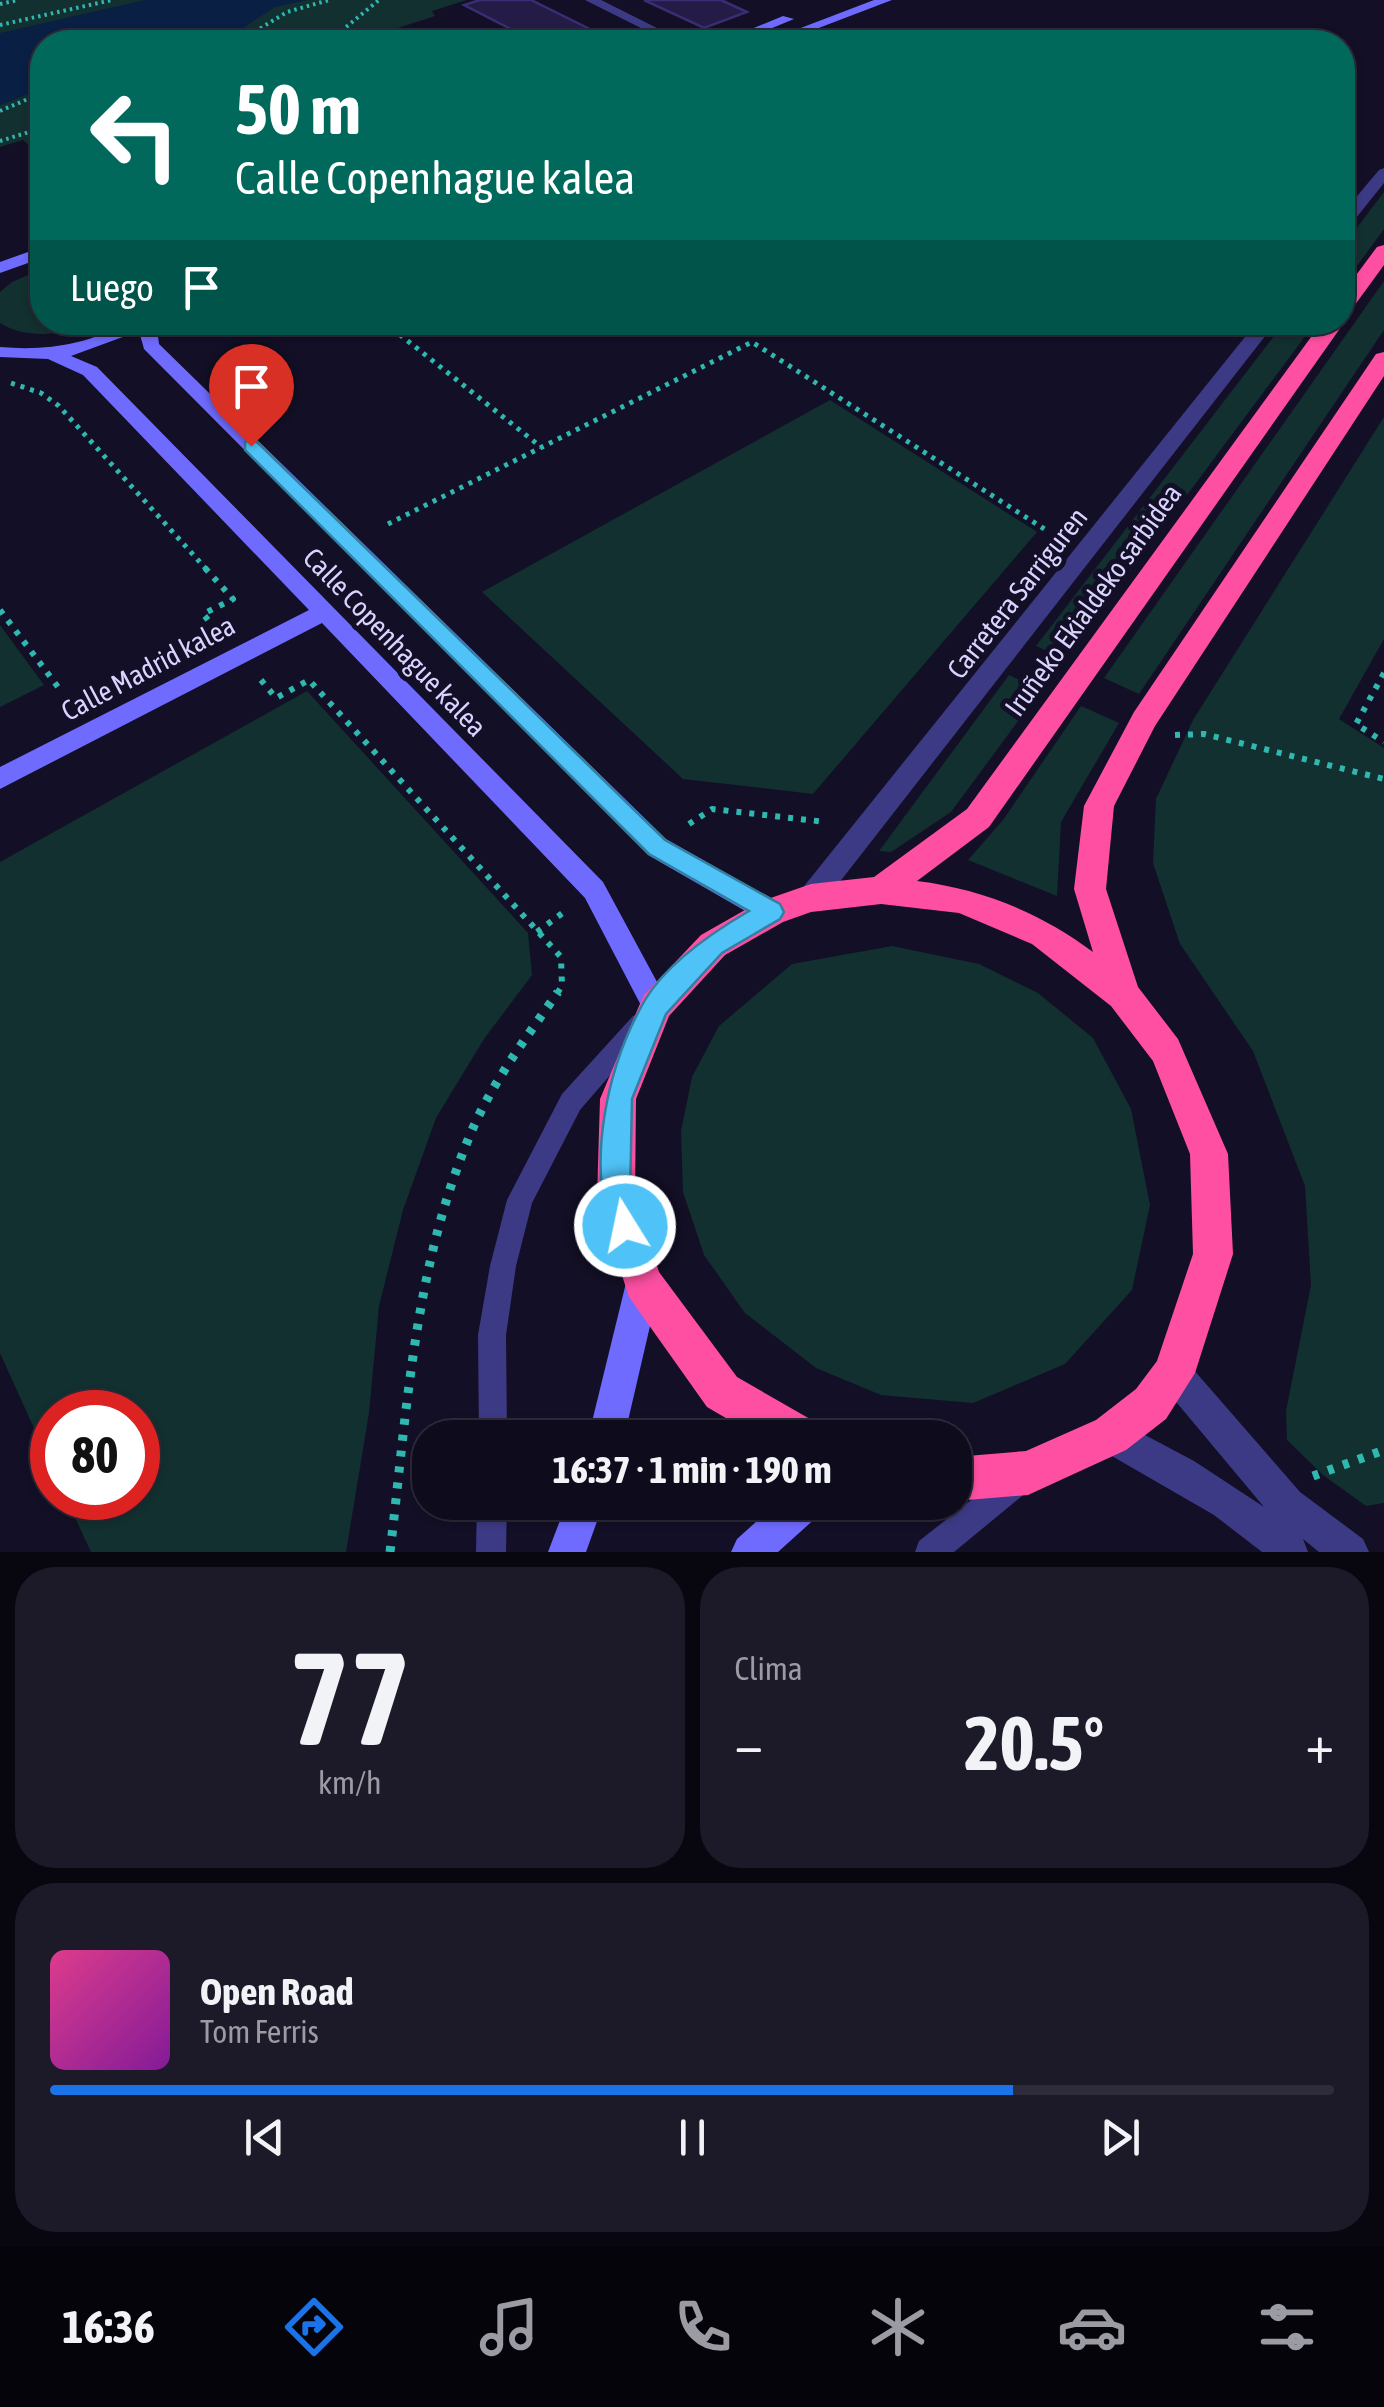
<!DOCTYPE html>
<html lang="es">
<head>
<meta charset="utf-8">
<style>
	body { margin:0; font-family:"Asap Condensed",sans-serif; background:#1c1929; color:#f1f3f6; height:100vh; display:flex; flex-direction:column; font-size:38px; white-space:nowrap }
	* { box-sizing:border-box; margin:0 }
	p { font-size:32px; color:#9b9ba3 }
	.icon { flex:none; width:55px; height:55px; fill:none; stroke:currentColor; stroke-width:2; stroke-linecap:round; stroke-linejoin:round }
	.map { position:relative; height:1552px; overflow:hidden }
	.details { display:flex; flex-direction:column; gap:15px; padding:15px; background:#08060f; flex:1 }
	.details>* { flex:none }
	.hud { position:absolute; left:30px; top:30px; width:1325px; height:305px; border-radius:40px; box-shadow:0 2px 8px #0004,0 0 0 2px #2e2b3b; background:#00695c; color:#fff; overflow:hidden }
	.speed { position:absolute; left:30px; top:1390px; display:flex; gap:20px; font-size:50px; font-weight:700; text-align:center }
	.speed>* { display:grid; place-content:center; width:130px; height:130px; border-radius:50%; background:#0e0b1c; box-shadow:0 2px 8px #0004,0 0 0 2px #2e2b3b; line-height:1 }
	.speed .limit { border:15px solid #d22; background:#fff; color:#111 }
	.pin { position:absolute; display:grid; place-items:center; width:85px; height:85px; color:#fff; margin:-102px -42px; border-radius:50% 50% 50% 0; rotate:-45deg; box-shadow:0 0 10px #0007 }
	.pin .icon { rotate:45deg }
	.me { position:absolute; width:110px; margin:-55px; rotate:350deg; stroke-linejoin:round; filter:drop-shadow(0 0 8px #0008) }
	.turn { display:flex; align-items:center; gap:35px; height:210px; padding:0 40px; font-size:45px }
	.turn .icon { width:130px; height:130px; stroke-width:2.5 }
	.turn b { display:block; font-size:70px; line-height:85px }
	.then { display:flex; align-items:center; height:95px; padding:0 40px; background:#0003; gap:20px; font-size:38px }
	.big { font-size:75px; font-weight:700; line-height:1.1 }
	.details .widget { flex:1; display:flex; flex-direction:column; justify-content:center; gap:15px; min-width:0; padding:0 35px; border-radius:40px; background:#1c1929 }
	.details .dial { align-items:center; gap:0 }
	.dial b { font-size:130px; line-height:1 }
	.song { display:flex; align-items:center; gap:30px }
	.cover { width:120px; height:120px; border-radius:15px; background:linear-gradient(135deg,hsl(330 70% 55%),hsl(290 70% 35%)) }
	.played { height:10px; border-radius:5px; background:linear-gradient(90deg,#1a73e8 75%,#2e2b3b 75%) }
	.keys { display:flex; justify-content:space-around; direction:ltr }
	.heat { display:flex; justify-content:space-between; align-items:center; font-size:55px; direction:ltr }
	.details .tiles { flex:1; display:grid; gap:15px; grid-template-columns:1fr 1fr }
	.widget:last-child { grid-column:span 2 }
	.trip { position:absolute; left:412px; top:1420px; width:560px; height:100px; border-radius:40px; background:#0e0b1c; box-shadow:0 2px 8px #0004,0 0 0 2px #2e2b3b; font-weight:700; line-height:100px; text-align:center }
	.tab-bar { display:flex; height:160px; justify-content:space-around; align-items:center; background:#06040b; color:#9b9ba3 }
	.tab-bar .icon { width:70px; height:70px }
	.tab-bar .selected { color:#1a73e8 }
	.tab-bar b { font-size:45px; color:#f1f3f6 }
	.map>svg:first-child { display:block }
</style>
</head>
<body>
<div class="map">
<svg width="1384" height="1552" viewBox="0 0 1384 1552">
	<rect width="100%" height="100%" fill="#130f26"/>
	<!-- green -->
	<g fill="#12302f">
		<polygon points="0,0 467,0 432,11 435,16 355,42 337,33 308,42 42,42 42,130 36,133 42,139 42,158 23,140 0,147"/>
		<polygon points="1384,192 1384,229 1343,285 1343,246"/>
		<path d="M 42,269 L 42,322 L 93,323 C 64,335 27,340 0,323 L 0,292 L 12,282 Z"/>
		<polygon points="1384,281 1384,330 1139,694 1104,678"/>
		<polygon points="1284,323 1315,323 1065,659 1036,646"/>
		<polygon points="830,400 1037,532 813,794 683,779 482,592"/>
		<polygon points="1384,417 1384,639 1339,719 1384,748 1384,1503 1366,1506 1323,1475 1287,1440 1286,1411 1311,1285 1305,1186 1253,1051 1180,944 1153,863 1156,799 1193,720"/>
		<polygon points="0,625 44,685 0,707"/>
		<polygon points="1009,675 1041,690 951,812 891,852 879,851"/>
		<polygon points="307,691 528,933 532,975 484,1039 436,1118 403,1210 379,1306 369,1413 346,1552 91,1552 66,1498 138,1498 138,1412 52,1412 52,1468 0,1353 0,862"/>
		<polygon points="1081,706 1119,723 1061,822 1057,896 968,860 1003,820"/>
		<polygon points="892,946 979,964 1038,993 1093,1038 1131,1109 1150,1205 1132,1290 1065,1364 973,1403 881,1395 816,1368 745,1313 704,1255 683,1192 681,1131 692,1077 719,1026 792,964"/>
	</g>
	<!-- water -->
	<polygon fill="#0a1f44" points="145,0 308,0 275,7 222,42 42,42 42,89 0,105 0,33"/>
	<!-- building -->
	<g fill="#241b47" stroke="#3b2d73" stroke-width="2.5">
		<polygon points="480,0 531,0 616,42 536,42 464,5"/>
		<polygon points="644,0 721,0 747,12 704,28"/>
	</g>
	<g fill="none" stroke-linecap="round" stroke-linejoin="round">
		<!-- path-far3 -->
		<g stroke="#2fb8b0" stroke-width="4" stroke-dasharray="2.5 4" stroke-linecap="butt">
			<polyline points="0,4 18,0"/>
			<polyline points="0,25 112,0"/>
			<polyline points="238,42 287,12 329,0"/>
			<polyline points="318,42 334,37 379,0"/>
			<polyline points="0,111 42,93"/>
			<polyline points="0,141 42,128"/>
			<polyline points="38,153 42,152"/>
		</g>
		<!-- path-far2 -->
		<g stroke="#2fb8b0" stroke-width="5" stroke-dasharray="4 6" stroke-linecap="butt">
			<polyline points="384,322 541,447"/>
			<polyline points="11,383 41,393 59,406 207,570"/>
			<polyline points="388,524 752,342 1046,530"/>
		</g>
		<!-- path-far1 -->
		<g stroke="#2fb8b0" stroke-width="6" stroke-dasharray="5 8" stroke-linecap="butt">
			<polyline points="205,568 233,599 203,614 219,633"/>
			<polyline points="0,610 58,687"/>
			<polyline points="1384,673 1356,724 1384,742"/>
			<polyline points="261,680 276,698 309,680 561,957 562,986 556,995"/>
			<polyline points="1175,735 1204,734 1384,779"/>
			<polyline points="689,824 712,809 826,822"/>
			<polyline points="537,932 568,909"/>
		</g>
		<!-- path -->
		<g stroke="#2fb8b0" stroke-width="9" stroke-dasharray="6 10" stroke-linecap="butt">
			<polyline points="1313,1476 1384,1450"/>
			<path d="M 390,1552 C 407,1411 414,1268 470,1135 C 491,1084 526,1038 558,992"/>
		</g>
		<!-- lane -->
		<g fill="#3d3a85" fill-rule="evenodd">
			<polygon points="641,1012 649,1016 653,1023 649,1030 580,1110 532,1203 516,1266 506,1335 507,1438 479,1438 478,1335 490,1266 507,1200 562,1094 633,1016"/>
			<polygon points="1018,1466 1028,1471 1033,1481 1028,1491 954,1552 915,1552 919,1541 1008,1471"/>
			<polygon points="477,1502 507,1502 506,1552 476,1552"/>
		</g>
		<!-- street -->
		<g fill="#3d3a85" fill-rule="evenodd">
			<polygon points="585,0 601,0 685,42 669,42"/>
			<polygon points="1384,168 1384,183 1348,228 1342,230 1342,214 1379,170"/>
			<polygon points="1257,322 1276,322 821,906 811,909 801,906 798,898 801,890"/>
			<polygon points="1174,1356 1186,1361 1300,1492 1363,1539 1369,1552 1319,1552 1303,1539 1308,1552 1262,1552 1214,1515 1098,1448 1093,1435 1098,1422 1111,1417 1194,1461 1264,1507 1162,1385 1157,1373 1162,1361"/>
		</g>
		<!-- secondary -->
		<g fill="#6f6bff" fill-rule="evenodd">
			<polygon points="874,0 892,0 782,42 764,42"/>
			<polygon points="783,16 794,19 738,42 720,42"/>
			<polygon points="42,247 42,258 0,273 0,262"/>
			<path d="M 128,322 L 156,322 L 159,344 L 666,839 L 781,904 L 785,912 L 781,920 L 771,924 L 761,920 L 648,855 L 144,349 L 139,331 L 71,356 L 97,367 L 603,882 L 670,1006 L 666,1015 L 656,1019 L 646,1015 L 585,898 L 322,623 L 0,789 L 0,767 L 309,610 L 83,375 L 48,359 L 0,357 L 0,347 C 46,351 87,345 128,322 Z"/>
			<polygon points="643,1266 655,1271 660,1283 624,1438 588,1438 626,1283 631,1271"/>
			<polygon points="567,1502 604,1502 586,1552 548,1552"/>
			<polygon points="778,1502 824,1502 819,1515 778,1552 731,1552 737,1539"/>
		</g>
		<!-- highway -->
		<g fill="#ff4fa3" fill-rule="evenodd">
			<polygon points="1384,245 1384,265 1349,313 1342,315 1342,294 1377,247"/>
			<path d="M 1342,320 L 1344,322 L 1341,327 L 989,827 L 917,881 C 982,889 1041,913 1093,952 L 1074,889 L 1084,806 L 1134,712 L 1376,354 L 1384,352 L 1384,376 L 1155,726 L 1114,806 L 1106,889 L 1138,987 L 1178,1039 L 1228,1154 L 1233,1254 L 1195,1373 L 1166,1419 L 1126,1450 L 1028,1495 L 955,1501 L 955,1457 L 1026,1451 L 1096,1420 L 1136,1389 L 1157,1361 L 1193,1254 L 1190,1154 L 1153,1061 L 1111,1006 L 1032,944 L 959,913 L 881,904 L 811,912 L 783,922 L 725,955 L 669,1016 L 636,1099 L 635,1198 L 659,1272 L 737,1377 L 817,1423 L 823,1438 L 760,1438 L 707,1407 L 629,1297 L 597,1198 L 600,1099 L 639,1006 L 644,995 L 701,935 L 759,902 L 811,884 L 874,877 L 967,809 L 1322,322 Z"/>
		</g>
	</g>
	<!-- route -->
	<path fill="#4fc3f7" stroke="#337fa1" stroke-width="2.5" d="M 251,440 L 257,442 L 665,840 L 780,904 L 784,912 L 780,919 L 722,953 L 666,1014 L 632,1099 L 630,1198 L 639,1226 L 635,1237 L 625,1241 L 614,1237 C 585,1165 607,1066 645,1000 C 667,963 713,932 749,911 L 649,854 L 245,450 L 245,442 Z"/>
	<g text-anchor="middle" stroke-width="10" stroke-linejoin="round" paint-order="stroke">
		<!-- street labels -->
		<g font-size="28" fill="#d9d4ff" stroke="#130f26">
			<text transform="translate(1017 593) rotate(-52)" y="10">Carretera Sarriguren</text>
			<text transform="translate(1093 600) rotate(-54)" y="10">Iruñeko Ekialdeko sarbidea</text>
			<text transform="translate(395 642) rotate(46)" y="10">Calle Copenhague kalea</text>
			<text transform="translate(148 668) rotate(-28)" y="10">Calle Madrid kalea</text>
		</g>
	</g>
</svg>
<div class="speed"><div class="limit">80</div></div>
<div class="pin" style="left:251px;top:446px;background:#d93025"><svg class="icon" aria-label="arrive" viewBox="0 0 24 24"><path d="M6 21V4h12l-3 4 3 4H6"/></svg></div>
<svg class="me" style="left:625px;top:1226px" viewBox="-20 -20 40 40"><circle r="17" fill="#4fc3f7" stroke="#fff" stroke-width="3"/><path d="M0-11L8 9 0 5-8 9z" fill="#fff"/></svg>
<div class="trip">16:37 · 1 min · 190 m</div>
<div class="hud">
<div class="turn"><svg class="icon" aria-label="left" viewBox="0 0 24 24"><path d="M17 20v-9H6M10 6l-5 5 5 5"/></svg><div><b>50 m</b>Calle Copenhague kalea</div></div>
<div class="then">Luego<svg class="icon" aria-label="arrive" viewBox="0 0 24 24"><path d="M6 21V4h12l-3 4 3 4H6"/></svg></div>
</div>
</div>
<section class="details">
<div class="tiles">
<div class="widget dial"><b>77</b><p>km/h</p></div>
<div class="widget"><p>Clima</p>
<div class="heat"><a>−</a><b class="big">20.5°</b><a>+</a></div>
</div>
<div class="widget">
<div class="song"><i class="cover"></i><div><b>Open Road</b><p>Tom Ferris</p></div></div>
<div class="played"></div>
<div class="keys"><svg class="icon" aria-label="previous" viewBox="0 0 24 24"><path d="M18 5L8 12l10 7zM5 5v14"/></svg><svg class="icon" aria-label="pause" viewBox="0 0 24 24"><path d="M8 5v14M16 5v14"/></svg><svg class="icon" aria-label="next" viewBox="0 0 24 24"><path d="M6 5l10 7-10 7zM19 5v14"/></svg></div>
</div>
</div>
</section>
<nav class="tab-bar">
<b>16:36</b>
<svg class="icon selected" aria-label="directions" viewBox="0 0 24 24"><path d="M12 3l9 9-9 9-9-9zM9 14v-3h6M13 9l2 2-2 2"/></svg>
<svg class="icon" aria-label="music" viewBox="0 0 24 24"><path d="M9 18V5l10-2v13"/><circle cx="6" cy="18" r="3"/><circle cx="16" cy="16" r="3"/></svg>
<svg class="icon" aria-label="phone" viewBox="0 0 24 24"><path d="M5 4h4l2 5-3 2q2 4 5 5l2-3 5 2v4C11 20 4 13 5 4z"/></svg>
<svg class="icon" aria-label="climate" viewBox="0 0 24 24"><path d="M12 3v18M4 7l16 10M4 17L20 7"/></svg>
<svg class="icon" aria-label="car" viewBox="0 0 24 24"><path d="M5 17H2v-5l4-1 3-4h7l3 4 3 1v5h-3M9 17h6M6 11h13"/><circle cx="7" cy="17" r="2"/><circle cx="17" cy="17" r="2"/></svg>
<svg class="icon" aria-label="filters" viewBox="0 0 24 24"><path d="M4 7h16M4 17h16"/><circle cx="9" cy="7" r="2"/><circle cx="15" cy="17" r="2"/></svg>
</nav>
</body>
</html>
